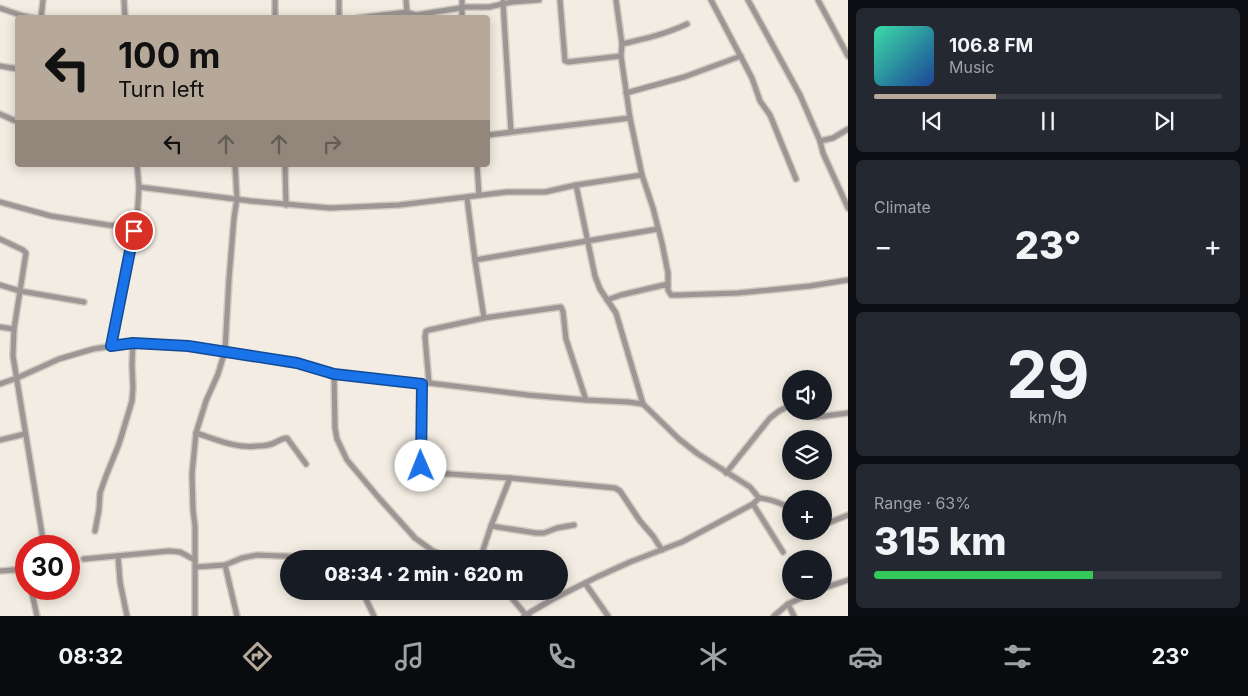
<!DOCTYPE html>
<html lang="en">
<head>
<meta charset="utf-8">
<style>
	body { margin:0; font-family:Inter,sans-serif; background:#242831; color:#f1f3f6; height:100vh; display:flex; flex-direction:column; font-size:19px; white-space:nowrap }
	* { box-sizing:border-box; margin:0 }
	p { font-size:16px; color:#9ea1a6 }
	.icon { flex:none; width:28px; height:28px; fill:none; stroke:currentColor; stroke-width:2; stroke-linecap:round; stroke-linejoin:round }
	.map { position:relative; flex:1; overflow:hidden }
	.details { display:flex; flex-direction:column; gap:8px; padding:8px; background:#0d0f14; width:400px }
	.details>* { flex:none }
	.banner { position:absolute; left:15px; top:15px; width:475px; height:152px; border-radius:5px; box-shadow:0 2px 12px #0003; background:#b7a999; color:#111; overflow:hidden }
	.controls { position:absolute; left:782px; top:370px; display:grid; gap:10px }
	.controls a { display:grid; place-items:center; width:50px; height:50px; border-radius:50%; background:#171b24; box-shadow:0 2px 12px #0003; font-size:25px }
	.speed { position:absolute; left:15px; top:535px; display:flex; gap:10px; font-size:25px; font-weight:700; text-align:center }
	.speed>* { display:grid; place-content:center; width:65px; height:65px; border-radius:50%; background:#171b24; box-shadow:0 2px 12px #0003; line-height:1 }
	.speed .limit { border:8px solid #d22; background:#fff; color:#111 }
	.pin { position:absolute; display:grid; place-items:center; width:42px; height:42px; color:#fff; margin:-21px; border:2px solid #fff; border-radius:50%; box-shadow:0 1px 5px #0007 }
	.me { position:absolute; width:55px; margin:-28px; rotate:359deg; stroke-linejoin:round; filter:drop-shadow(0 0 4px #0008) }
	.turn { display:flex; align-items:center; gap:18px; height:105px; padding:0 20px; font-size:22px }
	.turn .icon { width:65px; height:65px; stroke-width:2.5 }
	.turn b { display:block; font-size:35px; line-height:42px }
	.lanes { display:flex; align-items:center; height:48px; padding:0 20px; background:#0003; justify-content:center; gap:25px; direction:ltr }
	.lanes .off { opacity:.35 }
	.big { font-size:38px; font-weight:800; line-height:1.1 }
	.details .card { flex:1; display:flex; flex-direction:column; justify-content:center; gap:8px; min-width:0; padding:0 18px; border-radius:8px; background:#242831 }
	.details .dial { align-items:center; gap:0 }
	.dial b { font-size:65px; line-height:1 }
	.song { display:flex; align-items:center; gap:15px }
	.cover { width:60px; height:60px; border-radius:8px; background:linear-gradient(135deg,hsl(160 70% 55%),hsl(220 70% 35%)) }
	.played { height:5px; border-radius:2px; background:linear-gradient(90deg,#b7a999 35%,#363941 35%) }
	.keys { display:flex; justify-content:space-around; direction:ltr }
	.heat { display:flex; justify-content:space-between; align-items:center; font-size:28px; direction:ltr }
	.charge { height:8px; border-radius:4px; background:linear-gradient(90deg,#34c759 63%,#363941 0) }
	.trip { position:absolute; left:280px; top:550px; width:288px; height:50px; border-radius:25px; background:#171b24; box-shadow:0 2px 12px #0003; font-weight:800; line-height:50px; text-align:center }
	.tabs { display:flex; height:80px; justify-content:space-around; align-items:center; background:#090b0e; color:#9ea1a6 }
	.tabs .icon { width:35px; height:35px }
	.tabs .on { color:#b7a999 }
	.tabs b { font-size:22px; color:#f1f3f6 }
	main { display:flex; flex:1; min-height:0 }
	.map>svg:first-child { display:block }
</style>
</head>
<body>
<main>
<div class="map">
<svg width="848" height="616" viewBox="0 0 848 616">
	<rect width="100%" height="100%" fill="#f2ece2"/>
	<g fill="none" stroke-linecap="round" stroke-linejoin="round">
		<!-- street casing -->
		<g stroke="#d0cac1" stroke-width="8">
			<g id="street">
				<polyline points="124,0 125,18"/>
				<polyline points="339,0 339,18"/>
				<polyline points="406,0 407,12"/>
				<polyline points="462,0 462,18"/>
				<polyline points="560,0 565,61 568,62 621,56"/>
				<polyline points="616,0 622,44 621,56 630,118 642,175 653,208 662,243 668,273 668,284"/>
				<polyline points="711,0 752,78 760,101 770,115 796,179"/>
				<polyline points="748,0 800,95 820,141 823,153 848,208"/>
				<polyline points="818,0 848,56"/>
				<polyline points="503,2 511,132"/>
				<polyline points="0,8 23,16 33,18"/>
				<polyline points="41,18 43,0"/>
				<polyline points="275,18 275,0"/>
				<polyline points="357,18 407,12 416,15 466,7 489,7 512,2 539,0"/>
				<path d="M 622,44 C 644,39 666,34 687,24"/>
				<polyline points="0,66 18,69"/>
				<polyline points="626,93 684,77 741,56"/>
				<polyline points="0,114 13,120 18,121"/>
				<polyline points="488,135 630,118"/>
				<polyline points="820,141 833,138 848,129"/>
				<polyline points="285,165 286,205"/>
				<polyline points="477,165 479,195"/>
				<polyline points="576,185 642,175"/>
				<polyline points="139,187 251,201 330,208 399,205 507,192 545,192 576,185 595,276 600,289 616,313 643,404"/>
				<polyline points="467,198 475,260 484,318"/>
				<polyline points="0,202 51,216 108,225 125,226 133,223 136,219"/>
				<polyline points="0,239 23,250 26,253 14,329 13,356 44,546"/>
				<polyline points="475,260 658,229"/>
				<polyline points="0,285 20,291 84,302"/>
				<polyline points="607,300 621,295 668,284 668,290 671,295 679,295 738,293 810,286 848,280"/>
				<polyline points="0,327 14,329"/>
				<polyline points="111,346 137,219 139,187 137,165"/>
				<polyline points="334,374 335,428 337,439 347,460 379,498 415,538 433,551 452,559"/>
				<polyline points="429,383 425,337 426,331 429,330 484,318 561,307 563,312 566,339 586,400"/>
				<polyline points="0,384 17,378 59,359 93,349 133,343 188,345 225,351 252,357 297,363 334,374 429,383 528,395 586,400 628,402 643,404 679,439 698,454 750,487 759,498 753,504 682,542 630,562 597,577 553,599 524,616"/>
				<polyline points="421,384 421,466 426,471 434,473 510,478 615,488 620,491 640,521 653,536 662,550"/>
				<polyline points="801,411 810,416 817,417 848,413"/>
				<path d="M 196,433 C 215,439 237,449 257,446 C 263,446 271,445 276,442 C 281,440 282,438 287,438 L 306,464"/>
				<polyline points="0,440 25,434"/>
				<polyline points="726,473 770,418 779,411 787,407 791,407"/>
				<path d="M 759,498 C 772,499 781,503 791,509"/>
				<polyline points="753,504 783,552"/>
				<polyline points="824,524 828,523 848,515"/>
				<polyline points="491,526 536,533 544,533 557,528 574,525"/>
				<polyline points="95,531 99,510 100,493 106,476 119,444 132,401 133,387 132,365 133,343"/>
				<polyline points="118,556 120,582 127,616"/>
				<polyline points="84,559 169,551 180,552 195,560"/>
				<polyline points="480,559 491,526 510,478"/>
				<polyline points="225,565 237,616"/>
				<polyline points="196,567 225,565 242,558 257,555 306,557 343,556 346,559"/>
				<polyline points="0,571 26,569"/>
				<polyline points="585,583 608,616"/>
				<polyline points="824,588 848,580"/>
				<polyline points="31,589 37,616"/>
				<polyline points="362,591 374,616"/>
				<polyline points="506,591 526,615 529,616"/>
				<polyline points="788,604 794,616"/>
				<polyline points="195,616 195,526 193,510 192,474 196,433 206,401 218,374 225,351 229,279 234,218 237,199 235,165"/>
				<polyline points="774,616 788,604 816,591"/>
			</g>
		</g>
		<!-- street -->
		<use href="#street" stroke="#9c9695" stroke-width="5"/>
	</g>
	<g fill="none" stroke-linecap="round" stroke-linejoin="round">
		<!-- route casing -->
		<g stroke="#114b97" stroke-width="12">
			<polyline id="route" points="134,231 111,346 133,343 188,346 297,363 334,374 422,384 421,466"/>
		</g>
		<!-- route -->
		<use href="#route" stroke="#1a73e8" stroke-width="9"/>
	</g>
</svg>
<div class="controls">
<a><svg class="icon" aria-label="sound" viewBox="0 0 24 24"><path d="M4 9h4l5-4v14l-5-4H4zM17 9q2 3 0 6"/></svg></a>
<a><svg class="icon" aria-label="layers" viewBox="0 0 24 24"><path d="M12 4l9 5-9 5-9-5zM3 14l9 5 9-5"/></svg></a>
<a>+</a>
<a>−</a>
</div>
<div class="speed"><div class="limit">30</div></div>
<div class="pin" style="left:134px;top:231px;background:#d93025"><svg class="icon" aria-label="arrive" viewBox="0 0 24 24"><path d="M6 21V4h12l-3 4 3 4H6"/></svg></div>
<svg class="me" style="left:421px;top:466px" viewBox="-20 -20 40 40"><circle r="19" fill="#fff"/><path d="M0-13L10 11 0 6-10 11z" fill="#1a73e8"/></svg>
<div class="trip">08:34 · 2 min · 620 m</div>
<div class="banner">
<div class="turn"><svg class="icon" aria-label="left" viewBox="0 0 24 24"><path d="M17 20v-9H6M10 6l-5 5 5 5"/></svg><div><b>100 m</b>Turn left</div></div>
<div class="lanes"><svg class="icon" aria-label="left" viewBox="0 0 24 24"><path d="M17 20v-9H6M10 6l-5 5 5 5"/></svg><svg class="icon off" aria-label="ahead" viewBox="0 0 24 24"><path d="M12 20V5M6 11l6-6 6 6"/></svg><svg class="icon off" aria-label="ahead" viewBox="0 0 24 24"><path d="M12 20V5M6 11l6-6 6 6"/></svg><svg class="icon off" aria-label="right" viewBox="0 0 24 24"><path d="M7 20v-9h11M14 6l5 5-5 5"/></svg></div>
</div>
</div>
<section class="details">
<div class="card">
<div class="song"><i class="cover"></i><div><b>106.8 FM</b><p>Music</p></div></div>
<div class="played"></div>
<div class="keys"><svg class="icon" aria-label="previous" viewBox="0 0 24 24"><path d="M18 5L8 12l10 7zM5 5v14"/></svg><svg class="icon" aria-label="pause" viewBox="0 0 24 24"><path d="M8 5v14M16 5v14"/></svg><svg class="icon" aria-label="next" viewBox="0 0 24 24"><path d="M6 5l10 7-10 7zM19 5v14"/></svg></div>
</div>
<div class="card"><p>Climate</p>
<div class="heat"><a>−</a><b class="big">23°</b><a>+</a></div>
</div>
<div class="card dial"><b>29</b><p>km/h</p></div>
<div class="card"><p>Range · 63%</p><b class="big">315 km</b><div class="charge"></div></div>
</section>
</main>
<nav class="tabs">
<b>08:32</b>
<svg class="icon on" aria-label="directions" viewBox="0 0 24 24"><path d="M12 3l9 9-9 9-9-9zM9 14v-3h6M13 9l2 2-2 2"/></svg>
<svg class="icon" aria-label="music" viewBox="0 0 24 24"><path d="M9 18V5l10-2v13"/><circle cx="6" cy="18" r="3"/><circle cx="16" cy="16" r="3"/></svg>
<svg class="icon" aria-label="phone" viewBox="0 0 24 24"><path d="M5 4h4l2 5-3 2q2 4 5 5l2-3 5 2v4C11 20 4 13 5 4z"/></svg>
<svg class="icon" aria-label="climate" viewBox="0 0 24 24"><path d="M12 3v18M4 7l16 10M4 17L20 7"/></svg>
<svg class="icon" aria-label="car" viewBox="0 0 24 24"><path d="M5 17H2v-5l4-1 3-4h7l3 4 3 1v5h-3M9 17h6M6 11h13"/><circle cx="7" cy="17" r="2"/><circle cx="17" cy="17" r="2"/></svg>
<svg class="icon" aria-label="filters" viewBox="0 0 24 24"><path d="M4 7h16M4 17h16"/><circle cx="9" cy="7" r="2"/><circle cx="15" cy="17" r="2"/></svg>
<b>23°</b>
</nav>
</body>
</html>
